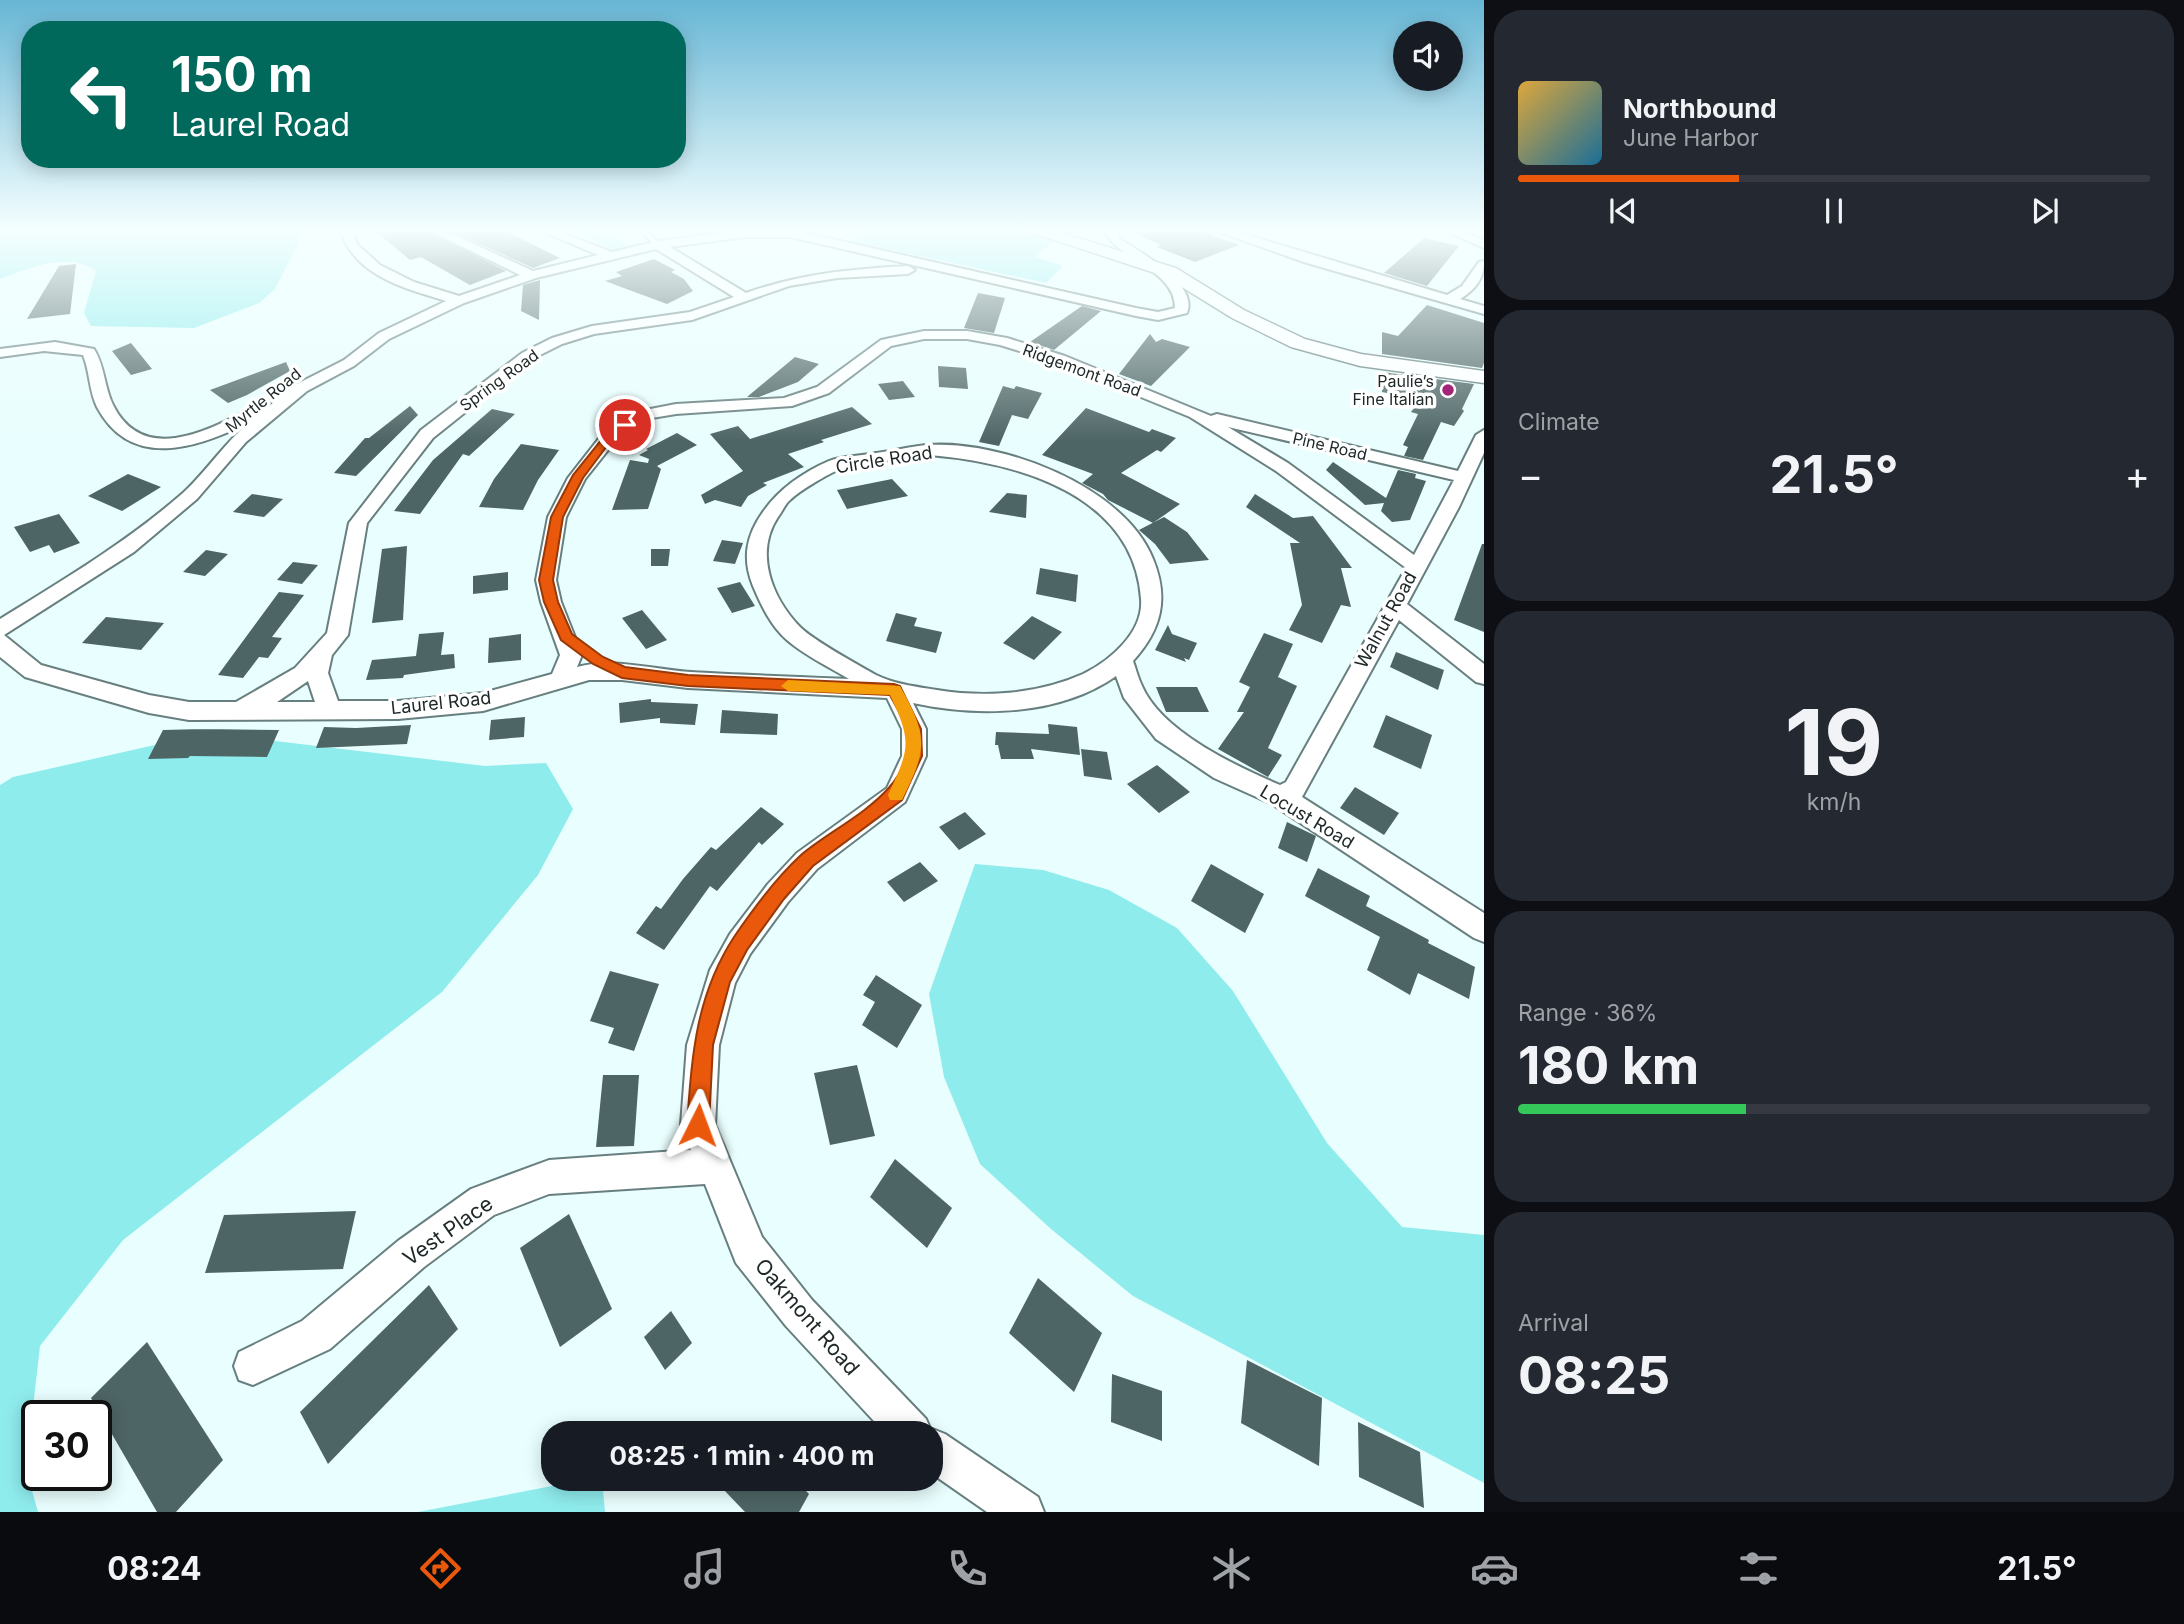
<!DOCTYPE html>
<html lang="en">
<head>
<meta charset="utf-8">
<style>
	body { margin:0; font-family:Inter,sans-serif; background:#242831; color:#f1f3f6; height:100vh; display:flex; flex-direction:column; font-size:26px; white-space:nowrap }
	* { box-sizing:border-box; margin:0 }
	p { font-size:23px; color:#9ea1a6 }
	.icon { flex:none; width:38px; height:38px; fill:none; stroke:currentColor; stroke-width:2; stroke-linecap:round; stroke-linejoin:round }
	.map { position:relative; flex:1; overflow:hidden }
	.side { display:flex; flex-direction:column; gap:10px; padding:10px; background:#0d0f14; width:700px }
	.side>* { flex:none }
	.hud { position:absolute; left:21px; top:21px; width:665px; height:147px; border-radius:28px; box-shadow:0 4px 18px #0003; background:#00695c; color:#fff; overflow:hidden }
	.controls { position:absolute; left:1393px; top:21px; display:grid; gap:14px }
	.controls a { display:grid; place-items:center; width:70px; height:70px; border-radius:50%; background:#171b24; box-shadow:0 4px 18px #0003; font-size:35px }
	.speed { position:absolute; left:21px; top:1400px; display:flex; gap:14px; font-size:35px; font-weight:700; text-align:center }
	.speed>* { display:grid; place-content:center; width:91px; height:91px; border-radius:50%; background:#171b24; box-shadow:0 4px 18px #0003; line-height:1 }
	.speed .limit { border:4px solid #111; border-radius:10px; background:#fff; color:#111 }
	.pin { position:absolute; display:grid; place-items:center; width:60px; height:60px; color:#fff; margin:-30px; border:4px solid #fff; border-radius:50%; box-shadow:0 2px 7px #0007 }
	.me { position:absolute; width:77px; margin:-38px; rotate:3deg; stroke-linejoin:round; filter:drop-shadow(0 0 5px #0008) }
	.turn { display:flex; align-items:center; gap:24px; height:147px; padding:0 35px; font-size:32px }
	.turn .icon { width:91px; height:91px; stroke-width:2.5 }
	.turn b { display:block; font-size:49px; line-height:60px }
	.big { font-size:52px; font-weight:700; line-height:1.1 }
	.side .widget { flex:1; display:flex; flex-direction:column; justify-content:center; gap:10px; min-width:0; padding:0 24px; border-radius:28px; background:#242831 }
	.side .dial { align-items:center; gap:0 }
	.dial b { font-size:91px; line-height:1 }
	.song { display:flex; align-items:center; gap:21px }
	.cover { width:84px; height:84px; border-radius:10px; background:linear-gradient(135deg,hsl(40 70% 55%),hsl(200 70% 35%)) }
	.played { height:7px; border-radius:4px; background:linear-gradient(90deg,#ea580c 35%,#363941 35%) }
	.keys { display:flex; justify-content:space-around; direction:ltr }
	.heat { display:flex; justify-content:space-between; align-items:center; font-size:38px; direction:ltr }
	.charge { height:10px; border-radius:5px; background:linear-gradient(90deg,#34c759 36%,#363941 0) }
	.trip { position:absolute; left:541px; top:1421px; width:402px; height:70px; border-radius:28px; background:#171b24; box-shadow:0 4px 18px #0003; font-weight:700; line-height:70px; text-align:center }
	.tab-bar { display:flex; height:112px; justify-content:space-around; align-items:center; background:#090b0e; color:#9ea1a6 }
	.tab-bar .icon { width:49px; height:49px }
	.tab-bar .current { color:#ea580c }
	.tab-bar b { font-size:32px; color:#f1f3f6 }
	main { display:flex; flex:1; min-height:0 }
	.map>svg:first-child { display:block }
</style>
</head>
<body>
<main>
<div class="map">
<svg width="1484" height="1512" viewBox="0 0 1484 1512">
	<rect width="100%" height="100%" fill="#e9fefe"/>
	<!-- green -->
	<g fill="#8feced">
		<path d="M 305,230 L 275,289 L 259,303 L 194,328 L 91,326 L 84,313 L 96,271 C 68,251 29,268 0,279 L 0,231 L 4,230 Z"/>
		<path d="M 572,230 C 597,230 611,231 631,247 L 614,250 Z"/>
		<polygon points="868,230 1031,230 1054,240 1036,257 1063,266 1046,283 850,241"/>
		<polygon points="208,733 485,766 546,763 573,809 538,875 442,992 123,1240 40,1346 26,1469 38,1512 0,1512 0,785 13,777"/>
		<polygon points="975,864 1043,870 1109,890 1177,928 1233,991 1327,1143 1402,1227 1484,1235 1484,1483 1133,1296 1051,1229 980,1164 944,1077 929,994"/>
		<polygon points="588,1479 602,1479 605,1512 418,1512"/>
	</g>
	<!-- building -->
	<g fill="#4e6565">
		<polygon points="374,230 426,230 506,271 470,285 421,257 410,260"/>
		<polygon points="449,230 504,230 560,258 533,268"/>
		<polygon points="1129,230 1198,230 1239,245 1195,262 1157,247 1161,245"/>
		<polygon points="1424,238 1459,246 1427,286 1384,273"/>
		<polygon points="654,259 675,270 671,272 684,279 693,291 667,304 605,281 622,276 616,272"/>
		<polygon points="76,264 70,314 27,319 59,266"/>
		<polygon points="540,280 539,320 521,311 523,285"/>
		<polygon points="978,293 1005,298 994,333 964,328"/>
		<polygon points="1427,305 1484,323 1484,363 1482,368 1382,354 1382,332 1398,336"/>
		<polygon points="1082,306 1101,311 1054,350 1030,342"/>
		<polygon points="1150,334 1156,342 1162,339 1190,347 1151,386 1119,374"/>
		<polygon points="131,343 152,369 131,375 112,351"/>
		<polygon points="795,357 819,364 798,382 759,397 747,397"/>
		<polygon points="286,362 290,371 247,395 228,403 210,390"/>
		<polygon points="938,366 966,368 968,389 939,387"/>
		<polygon points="1382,372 1474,384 1462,409 1464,411 1454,426 1441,422 1423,460 1404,456 1408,447 1403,445 1418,414 1411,412 1420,400 1382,392"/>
		<polygon points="903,381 915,397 889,400 878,384"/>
		<polygon points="1003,386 1014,389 1016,386 1042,393 1028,419 1012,415 999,446 979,442"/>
		<polygon points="410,406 418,415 356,476 334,473 365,438 369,438"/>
		<polygon points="852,407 872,424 821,440 824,442 788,454 804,467 763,483 767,485 748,496 741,507 715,500 705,504 701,495 743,471 710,434 738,426 750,439"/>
		<polygon points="1086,408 1149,432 1152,429 1176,438 1161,452 1157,450 1121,473 1180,504 1153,523 1108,500 1103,494 1082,483 1093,474 1042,455"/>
		<polygon points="492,409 515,414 469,456 463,454 420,514 394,511 433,460"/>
		<polygon points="677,433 697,445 657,466 661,469 648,509 612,510 630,460 648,463 649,459 639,455 648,450 646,449"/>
		<polygon points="521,444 559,450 538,480 523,510 479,507 494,479"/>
		<polygon points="1333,462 1386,498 1398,470 1416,474 1415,478 1426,481 1410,520 1392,522 1381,511 1384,503 1365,505 1326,470"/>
		<polygon points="128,474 161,487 122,511 88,496"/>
		<polygon points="892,479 908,496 847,509 837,490"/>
		<polygon points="1007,493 1027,495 1026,518 989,512"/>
		<polygon points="252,494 283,499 264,517 233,512"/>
		<polygon points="1255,494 1293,518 1313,516 1352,568 1341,568 1351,607 1341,605 1322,643 1289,630 1302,605 1290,543 1300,543 1246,507"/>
		<polygon points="59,514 80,543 54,553 49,545 30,552 14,527"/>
		<polygon points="1164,517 1187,532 1209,560 1170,564 1155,544 1139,530"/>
		<polygon points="722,540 743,543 735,564 713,561"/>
		<polygon points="1482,544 1484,544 1484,632 1454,620"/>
		<polygon points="407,546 403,620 372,623 382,549"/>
		<polygon points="651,549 670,549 668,566 651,566"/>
		<polygon points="206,550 228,554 205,576 183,572"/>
		<polygon points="293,562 318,565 302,584 277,580"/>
		<polygon points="1040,568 1078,575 1076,602 1036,594"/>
		<polygon points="508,572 508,590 473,594 473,576"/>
		<polygon points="740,582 755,606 732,613 717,588"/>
		<polygon points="279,592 304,595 272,637 282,638 268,658 259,657 243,678 218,675"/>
		<polygon points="642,610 667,640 646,649 622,618"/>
		<polygon points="896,613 917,618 914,626 942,632 936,653 886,641"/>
		<polygon points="1032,616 1062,632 1034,660 1003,643"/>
		<polygon points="106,617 164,623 141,650 82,643"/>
		<polygon points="1168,625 1172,634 1197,643 1189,660 1184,658 1186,662 1155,650"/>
		<polygon points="444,632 441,655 454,654 455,668 404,675 403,678 366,680 372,660 416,656 419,634"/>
		<polygon points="1264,633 1293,644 1278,677 1297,686 1268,748 1282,755 1268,777 1218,749 1244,712 1237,712 1250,687 1239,682"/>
		<polygon points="521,634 521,660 488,663 489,638"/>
		<polygon points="1396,652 1444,670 1438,690 1390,667"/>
		<polygon points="1156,687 1197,687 1209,712 1166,712"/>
		<polygon points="651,699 651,702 698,704 695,725 660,723 660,718 620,723 619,703"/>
		<polygon points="722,710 778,714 777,735 720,733"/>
		<polygon points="1386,715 1432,735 1421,769 1373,747"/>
		<polygon points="525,717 524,737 489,740 491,720"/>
		<polygon points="1048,724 1077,727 1080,755 1031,749 1034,759 1001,759 998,745 995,745 996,732 1049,734"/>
		<polygon points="411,725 407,744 316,748 324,727 356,728"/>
		<polygon points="203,729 202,729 279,730 267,757 190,756 188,758 148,759 163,730"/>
		<polygon points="1081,749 1107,752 1112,780 1084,776"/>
		<polygon points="1157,765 1190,792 1159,813 1127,784"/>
		<polygon points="1355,787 1399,813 1384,835 1340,808"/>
		<polygon points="761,807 784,824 762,845 759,842 717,891 710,886 664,950 636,933 656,906 661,909 683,879 711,847 716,850"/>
		<polygon points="965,812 986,834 959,850 939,827"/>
		<polygon points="1287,822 1316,836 1307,862 1278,848"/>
		<polygon points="920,862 938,881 904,902 887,882"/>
		<polygon points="1211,864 1264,894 1245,933 1191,901"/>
		<polygon points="1318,868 1370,896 1366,906 1429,940 1428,943 1475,967 1469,999 1418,973 1410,995 1367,970 1380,937 1305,896"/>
		<polygon points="610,971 659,984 634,1051 608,1043 614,1028 590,1021"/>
		<polygon points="876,975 922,1005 897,1048 862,1025 875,1002 863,995"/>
		<polygon points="857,1065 875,1136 830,1145 814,1073"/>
		<polygon points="603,1075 639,1075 634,1146 596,1147"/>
		<polygon points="895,1159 952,1208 927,1248 870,1197"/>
		<polygon points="356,1211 343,1269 205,1273 224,1215"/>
		<polygon points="569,1214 612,1309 560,1347 520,1248"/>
		<polygon points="1038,1278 1102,1333 1074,1392 1009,1333"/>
		<polygon points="429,1285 458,1329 328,1464 300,1412"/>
		<polygon points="671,1311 692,1343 665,1370 644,1337"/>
		<polygon points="147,1342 223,1460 176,1512 157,1512 91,1398"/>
		<polygon points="1247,1360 1322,1398 1319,1466 1241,1423"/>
		<polygon points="1112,1374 1162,1391 1162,1441 1111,1422"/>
		<polygon points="1358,1422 1420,1452 1424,1508 1359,1477"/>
		<polygon points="729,1479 795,1479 809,1494 799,1512 745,1512 723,1489"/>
	</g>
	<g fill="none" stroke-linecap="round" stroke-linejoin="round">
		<!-- service casing -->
		<g stroke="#687f7f" stroke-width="4">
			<polygon id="service" points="639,230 645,230 660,244 660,246 656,246"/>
		</g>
		<!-- minor casing -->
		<g stroke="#687f7f" stroke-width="4">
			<g id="minor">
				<path d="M 340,230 L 352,230 L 357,244 L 380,265 L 414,282 L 459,296 L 520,275 L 428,230 L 443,230 L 533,271 L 598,255 L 539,230 L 555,230 L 612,252 L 658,241 L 742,230 L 792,230 L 1136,308 L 1158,312 L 1175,308 C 1175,269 1118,261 1104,230 L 1116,230 L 1120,239 C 1140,252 1199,284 1187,313 L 1158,320 L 1136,316 L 790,237 L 745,237 L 670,247 L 746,293 C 799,274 851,269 908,266 L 915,270 L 908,274 L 837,278 L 789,286 L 692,320 L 594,334 L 562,344 L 532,359 L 433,438 L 367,523 L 348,635 L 332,655 L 328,673 L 338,701 L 398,701 L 483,693 L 552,674 L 560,655 L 541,602 L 536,580 L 548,517 L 568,478 L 604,432 L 635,412 L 676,404 L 784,398 L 817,387 L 881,340 L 924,331 L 967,331 L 1007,338 L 1065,356 L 1211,416 L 1217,414 L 1458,471 L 1476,435 L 1484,430 L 1484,453 L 1459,507 L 1407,604 L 1484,664 L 1484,684 L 1476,682 L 1399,620 L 1302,797 L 1484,913 L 1484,942 L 1474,938 L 1272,804 L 1214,778 L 1156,739 L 1124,698 L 1116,676 C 1059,716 978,717 913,703 L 926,729 L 926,756 L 905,802 L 817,869 L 788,902 L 750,954 L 735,983 L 719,1045 L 715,1125 L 762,1237 L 812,1300 L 926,1419 L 930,1428 L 945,1434 L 1038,1497 L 1044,1512 L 987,1512 L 931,1473 L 931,1433 L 885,1433 L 786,1326 L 736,1263 L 705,1184 L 549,1194 L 494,1215 L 424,1267 L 330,1349 L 253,1385 L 239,1380 L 234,1366 L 239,1352 L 302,1321 L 398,1241 L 471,1189 L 549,1160 L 691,1150 L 681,1125 L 687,1045 L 710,970 L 730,934 L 768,884 L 797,853 L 887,788 L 902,756 L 902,729 L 887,698 L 688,688 L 622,680 L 589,680 L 483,711 L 398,719 L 189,720 L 149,713 L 25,677 L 0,657 L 0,619 C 63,580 127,542 183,493 C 207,471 224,443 250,422 C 198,448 131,471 97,407 C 89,391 90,372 83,355 L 44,351 L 0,357 L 0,349 L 55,342 L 94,349 C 105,366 104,387 113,405 C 143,465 207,431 250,409 L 256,407 L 263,411 L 295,385 L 344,360 L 379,333 L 446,301 C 404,288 355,276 340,230 ZM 656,249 L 734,297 L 690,312 L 592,326 L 552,338 L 522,353 L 421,430 L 349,523 L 327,633 L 295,668 L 236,702 L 189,702 L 149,695 L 41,665 L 4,635 L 134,552 L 197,499 L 246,442 L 307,391 L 354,366 L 389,339 L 464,303 L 536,278 ZM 924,339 L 967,339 L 1000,345 L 1055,362 L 1190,417 L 1276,471 L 1406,568 L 1286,782 L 1280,785 C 1236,766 1162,732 1142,686 C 1138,678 1136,669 1133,661 C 1162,629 1169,598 1153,559 C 1124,486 1002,440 928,445 C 911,446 893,451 876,453 C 861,456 842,456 829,461 C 803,472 778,490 763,512 C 746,536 742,559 753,586 C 761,605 771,626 787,640 C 804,655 829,667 849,679 C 797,677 744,675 691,672 C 654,670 614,657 577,667 L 582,655 L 561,602 L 556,580 L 566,517 L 585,479 L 616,440 L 646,419 L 676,414 L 792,406 L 829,393 L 891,346 ZM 1228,427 L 1454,480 L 1414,555 L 1288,463 ZM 929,455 C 1016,462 1134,494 1141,599 C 1144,632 1110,661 1083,674 C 1038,694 986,698 937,690 C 917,687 894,684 876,675 C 858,665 813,640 800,627 C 772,598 754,553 778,517 C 782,512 785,504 790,500 C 799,491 828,474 840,469 C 861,462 905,459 929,455 ZM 308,681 L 315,702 L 277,702 L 280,700 Z"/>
				<path d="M 1213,230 L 1231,230 L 1447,295 L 1462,286 L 1479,262 L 1484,261 C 1484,279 1475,290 1460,299 L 1484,306 L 1484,314 L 1307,263 Z"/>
				<polygon points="1443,230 1459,230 1484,240 1484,248"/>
			</g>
		</g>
		<!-- tertiary casing -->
		<g stroke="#687f7f" stroke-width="3">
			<polygon id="tertiary" points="1030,230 1052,230 1176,268 1244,310 1305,339 1361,354 1484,371 1484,383 1360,366 1291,347 1232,318 1164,276 1033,233"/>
		</g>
		<!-- service -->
		<use href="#service" fill="#fff" fill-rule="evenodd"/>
		<!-- minor -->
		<use href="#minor" fill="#fff" fill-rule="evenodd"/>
		<!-- tertiary -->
		<use href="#tertiary" fill="#fff" fill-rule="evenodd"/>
	</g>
	<!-- sky -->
	<linearGradient id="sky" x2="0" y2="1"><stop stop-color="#67b6d5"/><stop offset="0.52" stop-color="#f5ffff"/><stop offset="1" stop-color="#f5ffff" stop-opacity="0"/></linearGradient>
	<rect width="1484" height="442" fill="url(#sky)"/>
	<!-- route -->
	<path fill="#ea580c" stroke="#983908" stroke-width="2" d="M 621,423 L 631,425 L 613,438 L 583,478 L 563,517 L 553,580 L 558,602 L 572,634 L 603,657 L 625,667 L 688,675 L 894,684 L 900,686 L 921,729 L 922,756 L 902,800 L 813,866 L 784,899 L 747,950 L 730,982 L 713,1045 L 709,1125 L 706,1133 L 698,1136 L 690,1133 L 687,1125 C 692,1057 695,997 734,937 C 753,909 776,878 801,855 C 839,822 921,791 906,728 C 903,717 895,705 890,695 L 688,686 L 622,678 L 593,664 L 561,640 L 544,602 L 539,580 L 551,517 L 573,475 L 606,434 Z"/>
	<!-- slow -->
	<path fill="#f59e0b" d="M 788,680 L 900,686 C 928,736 928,748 902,800 L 890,800 L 888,795 C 910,748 912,742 890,695 L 788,691 L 781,686 Z"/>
	<!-- markers -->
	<circle fill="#a32476" stroke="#fff" stroke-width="2.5" cx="1448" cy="390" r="7"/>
	<g text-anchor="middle" stroke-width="7" stroke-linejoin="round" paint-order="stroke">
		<!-- far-street labels -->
		<g font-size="16" fill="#1e2727" stroke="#fff">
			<text transform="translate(1082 370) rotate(20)" y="6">Ridgemont Road</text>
			<text transform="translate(499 380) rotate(-36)" y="6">Spring Road</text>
			<text transform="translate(263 400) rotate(-39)" y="6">Myrtle Road</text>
			<text transform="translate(1330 446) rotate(13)" y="6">Pine Road</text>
		</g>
		<!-- far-poi labels -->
		<g font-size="16" fill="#1e2727" stroke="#fff" text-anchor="end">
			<text x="1434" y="387">Paulie’s<tspan x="1434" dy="18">Fine Italian</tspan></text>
		</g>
		<!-- street labels -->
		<g font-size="18" fill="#1e2727" stroke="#fff">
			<text transform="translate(884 460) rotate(-9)" y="6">Circle Road</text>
			<text transform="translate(1386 620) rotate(-61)" y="6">Walnut Road</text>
			<text transform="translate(441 703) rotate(-6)" y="6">Laurel Road</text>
			<text transform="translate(1307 817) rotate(31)" y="6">Locust Road</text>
		</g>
		<!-- near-street labels -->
		<g font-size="21" fill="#1e2727" stroke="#fff">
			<text transform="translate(448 1231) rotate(-35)" y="7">Vest Place</text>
			<text transform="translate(807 1317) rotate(49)" y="7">Oakmont Road</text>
		</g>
	</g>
</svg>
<div class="controls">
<a><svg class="icon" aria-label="sound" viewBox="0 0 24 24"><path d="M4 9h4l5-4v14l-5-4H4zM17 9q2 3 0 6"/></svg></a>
</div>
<div class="speed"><div class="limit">30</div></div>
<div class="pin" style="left:625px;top:425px;background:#d93025"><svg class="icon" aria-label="arrive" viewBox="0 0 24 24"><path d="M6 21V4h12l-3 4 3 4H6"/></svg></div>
<svg class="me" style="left:698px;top:1125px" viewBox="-20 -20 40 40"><path d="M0-17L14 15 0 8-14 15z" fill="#ea580c" stroke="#fff" stroke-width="4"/></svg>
<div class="trip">08:25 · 1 min · 400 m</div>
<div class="hud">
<div class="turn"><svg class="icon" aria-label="left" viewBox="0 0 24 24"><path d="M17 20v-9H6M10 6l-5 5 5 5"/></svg><div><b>150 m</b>Laurel Road</div></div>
</div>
</div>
<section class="side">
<div class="widget">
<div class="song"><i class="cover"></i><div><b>Northbound</b><p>June Harbor</p></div></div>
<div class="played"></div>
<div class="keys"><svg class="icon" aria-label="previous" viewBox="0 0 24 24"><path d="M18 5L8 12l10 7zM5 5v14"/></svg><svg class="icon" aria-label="pause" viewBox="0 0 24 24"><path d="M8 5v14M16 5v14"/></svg><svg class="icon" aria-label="next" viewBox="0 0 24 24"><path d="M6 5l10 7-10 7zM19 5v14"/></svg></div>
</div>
<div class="widget"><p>Climate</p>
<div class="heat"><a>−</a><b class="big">21.5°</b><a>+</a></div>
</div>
<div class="widget dial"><b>19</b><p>km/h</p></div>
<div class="widget"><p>Range · 36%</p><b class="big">180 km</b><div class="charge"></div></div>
<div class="widget"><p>Arrival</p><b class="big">08:25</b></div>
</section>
</main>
<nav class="tab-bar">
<b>08:24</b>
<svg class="icon current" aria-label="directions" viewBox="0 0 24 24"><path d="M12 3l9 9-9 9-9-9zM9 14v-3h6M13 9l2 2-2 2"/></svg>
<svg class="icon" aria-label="music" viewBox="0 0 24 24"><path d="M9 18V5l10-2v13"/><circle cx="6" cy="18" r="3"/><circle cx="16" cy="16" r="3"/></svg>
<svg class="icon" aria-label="phone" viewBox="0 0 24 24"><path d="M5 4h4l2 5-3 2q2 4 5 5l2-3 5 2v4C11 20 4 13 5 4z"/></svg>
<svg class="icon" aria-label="climate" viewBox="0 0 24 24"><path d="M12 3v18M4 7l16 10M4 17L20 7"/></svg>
<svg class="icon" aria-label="car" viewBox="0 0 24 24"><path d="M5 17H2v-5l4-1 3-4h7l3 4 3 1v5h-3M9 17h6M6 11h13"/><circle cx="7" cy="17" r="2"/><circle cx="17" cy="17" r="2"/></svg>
<svg class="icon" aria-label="filters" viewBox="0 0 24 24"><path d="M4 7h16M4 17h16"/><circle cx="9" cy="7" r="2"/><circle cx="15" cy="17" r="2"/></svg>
<b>21.5°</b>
</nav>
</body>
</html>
